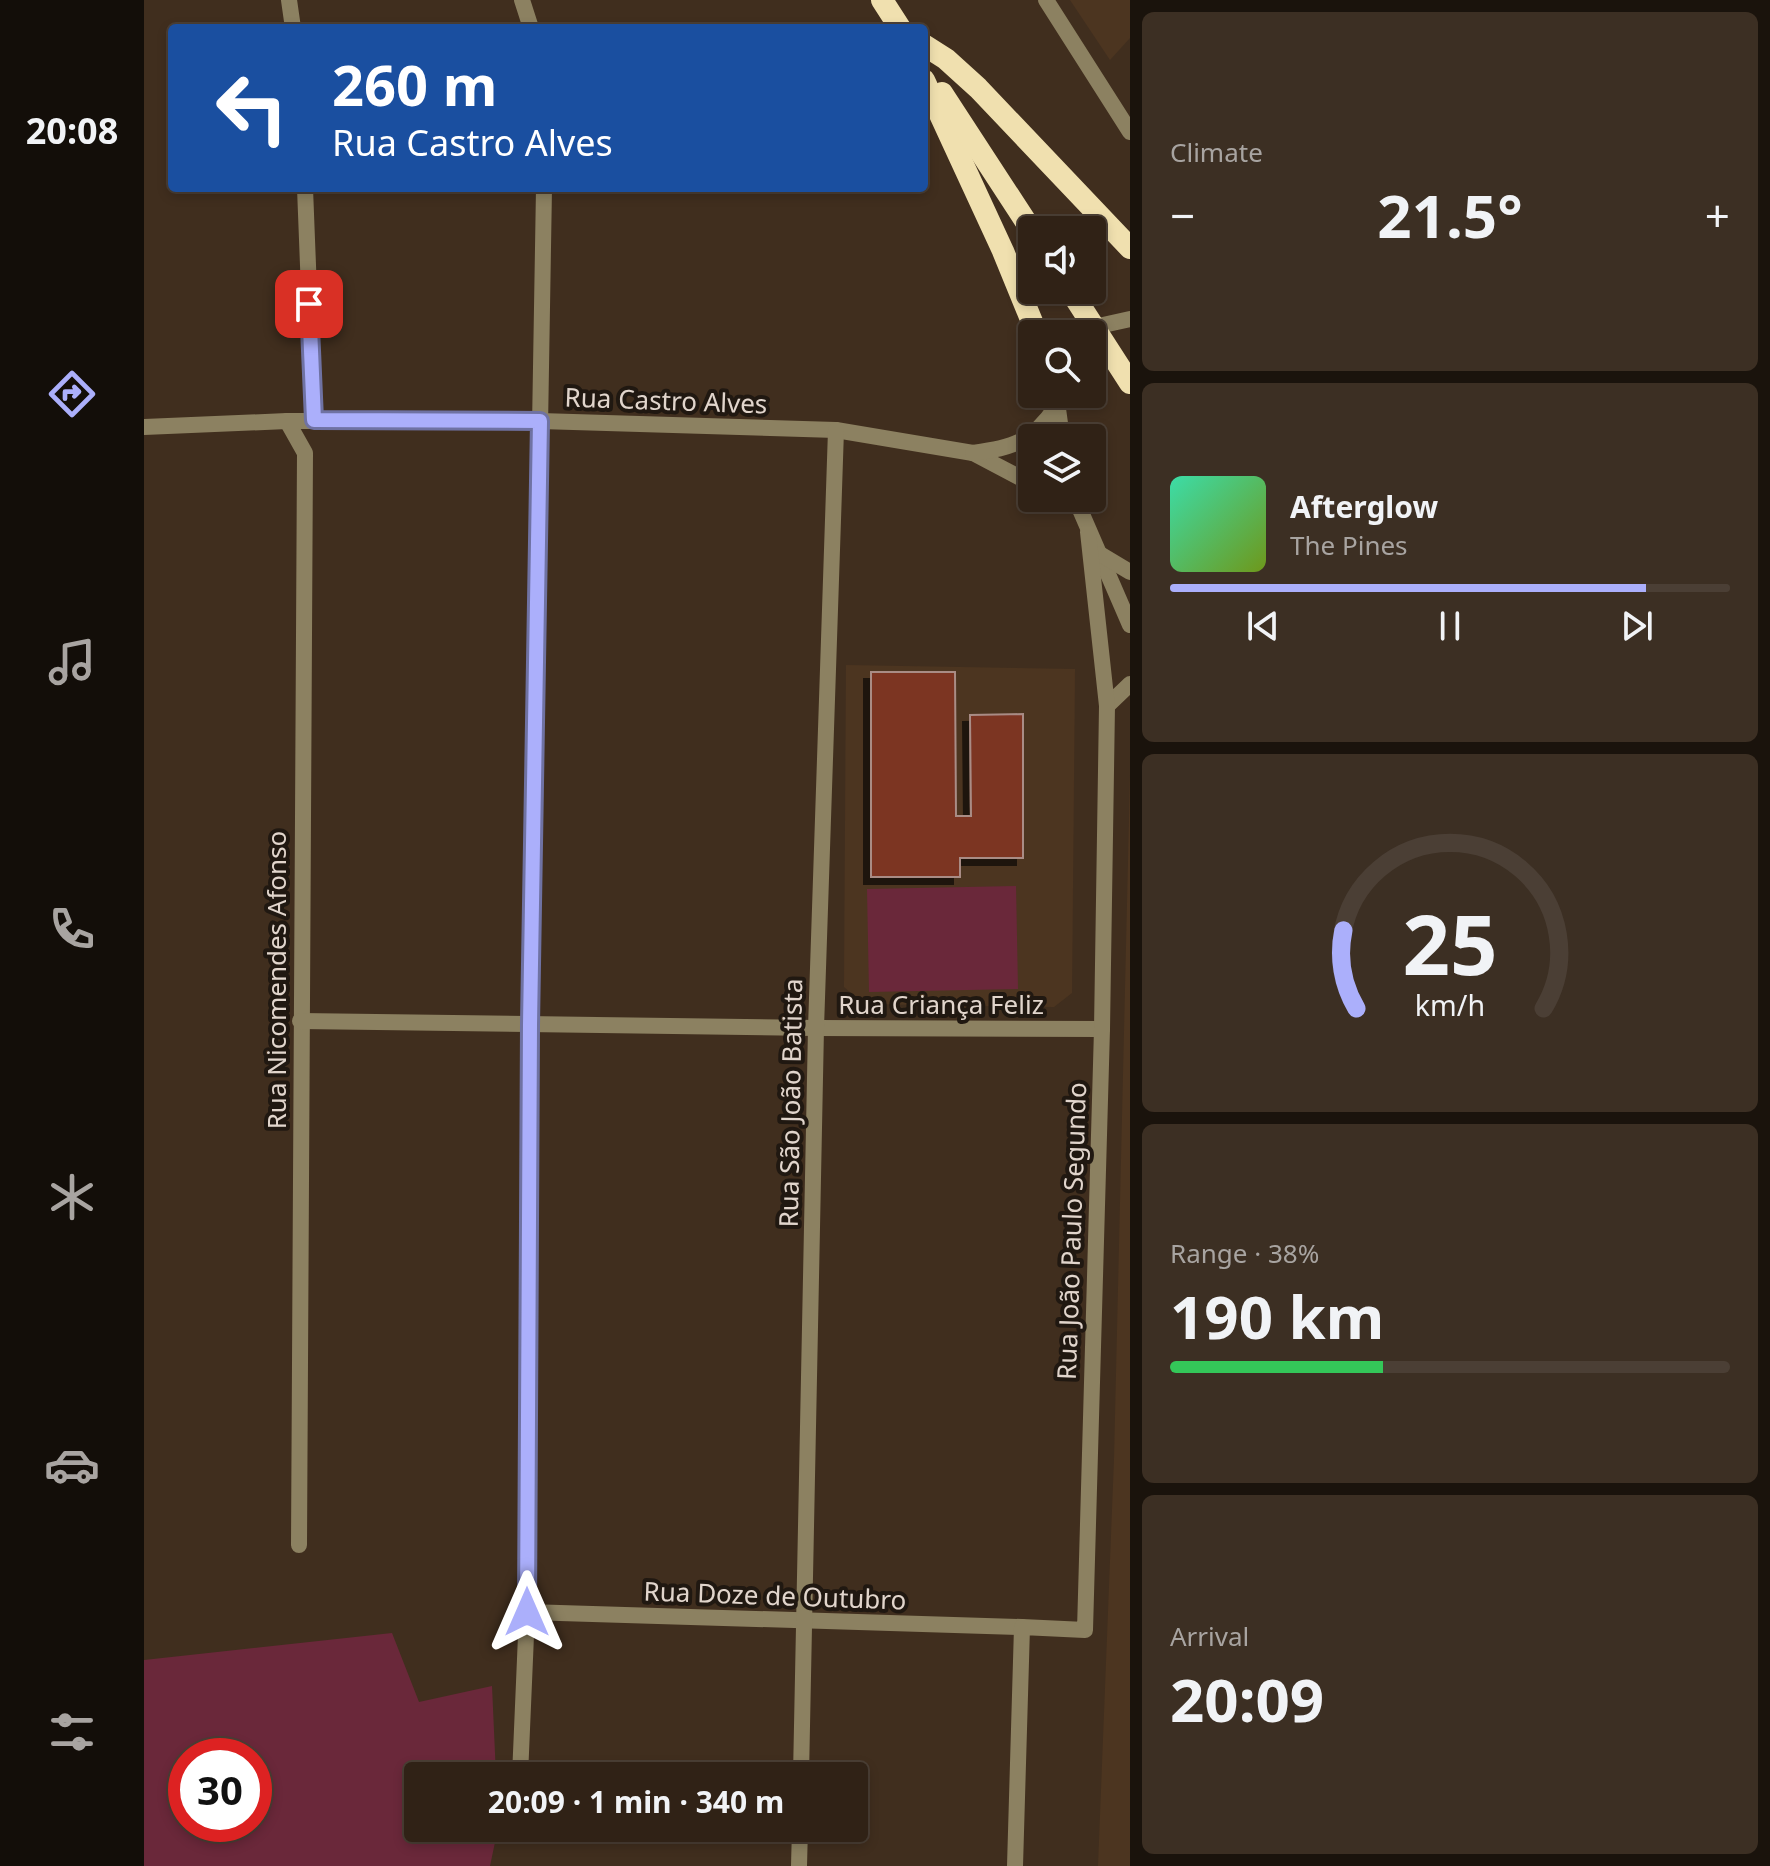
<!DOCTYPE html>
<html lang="en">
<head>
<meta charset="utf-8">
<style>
	body { margin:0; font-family:"Noto Sans",sans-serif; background:#3c2f23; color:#f1f3f6; height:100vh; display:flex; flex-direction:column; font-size:30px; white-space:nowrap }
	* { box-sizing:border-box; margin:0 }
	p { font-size:26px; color:#a8a4a1 }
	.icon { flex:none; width:44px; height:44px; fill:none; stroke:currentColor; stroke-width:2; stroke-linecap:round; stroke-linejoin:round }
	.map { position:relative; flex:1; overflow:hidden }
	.details { display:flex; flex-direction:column; gap:12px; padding:12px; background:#1a130c; width:640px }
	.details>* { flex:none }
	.top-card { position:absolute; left:24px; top:24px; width:760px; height:168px; border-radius:8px; box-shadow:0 4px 12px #0003,0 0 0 2px #4b3f35; background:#1a4fa0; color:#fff; overflow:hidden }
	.controls { position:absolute; left:874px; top:216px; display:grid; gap:16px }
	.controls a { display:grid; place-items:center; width:88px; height:88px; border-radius:8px; background:#302216; box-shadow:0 4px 12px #0003,0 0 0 2px #4b3f35; font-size:40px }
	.speed { position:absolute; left:24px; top:1738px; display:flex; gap:16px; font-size:40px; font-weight:700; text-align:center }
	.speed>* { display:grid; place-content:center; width:104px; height:104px; border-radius:50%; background:#302216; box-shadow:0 4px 12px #0003,0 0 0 2px #4b3f35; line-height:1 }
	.speed .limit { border:12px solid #d22; background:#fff; color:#111 }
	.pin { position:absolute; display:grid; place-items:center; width:68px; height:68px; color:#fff; margin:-34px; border-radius:16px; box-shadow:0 4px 12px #0006 }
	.me { position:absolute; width:88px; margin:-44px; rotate:0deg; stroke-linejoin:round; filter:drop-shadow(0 0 6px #0008) }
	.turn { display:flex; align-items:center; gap:28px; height:168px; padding:0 32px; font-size:36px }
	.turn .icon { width:104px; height:104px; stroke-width:2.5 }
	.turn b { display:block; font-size:56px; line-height:68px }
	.big { font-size:60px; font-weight:700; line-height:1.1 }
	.details .card { flex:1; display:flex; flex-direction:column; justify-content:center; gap:12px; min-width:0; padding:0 28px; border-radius:12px; background:#3c2f23 }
	.details .dial { align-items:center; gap:0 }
	.dial svg { height:208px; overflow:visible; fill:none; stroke:#4b3f35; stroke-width:7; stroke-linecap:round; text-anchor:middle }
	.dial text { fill:#f1f3f6; stroke:none }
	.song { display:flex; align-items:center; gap:24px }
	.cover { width:96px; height:96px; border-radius:12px; background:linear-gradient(135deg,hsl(160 70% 55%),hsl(80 70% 35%)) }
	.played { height:8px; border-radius:4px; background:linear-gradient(90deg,#abaffb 85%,#4b3f35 85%) }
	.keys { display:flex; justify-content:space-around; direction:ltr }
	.heat { display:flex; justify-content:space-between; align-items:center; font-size:44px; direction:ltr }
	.charge { height:12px; border-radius:6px; background:linear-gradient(90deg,#34c759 38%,#4b3f35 0) }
	.trip { position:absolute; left:260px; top:1762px; width:464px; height:80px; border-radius:8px; background:#302216; box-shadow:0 4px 12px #0003,0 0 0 2px #4b3f35; font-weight:700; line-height:80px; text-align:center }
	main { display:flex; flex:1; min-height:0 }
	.tabs { display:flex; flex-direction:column; width:144px; justify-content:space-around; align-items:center; background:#130e09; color:#a8a4a1 }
	.tabs .icon { width:56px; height:56px }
	.tabs .active { color:#abaffb }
	.tabs b { font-size:36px; color:#f1f3f6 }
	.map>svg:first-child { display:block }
</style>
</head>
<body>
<main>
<nav class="tabs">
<b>20:08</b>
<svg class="icon active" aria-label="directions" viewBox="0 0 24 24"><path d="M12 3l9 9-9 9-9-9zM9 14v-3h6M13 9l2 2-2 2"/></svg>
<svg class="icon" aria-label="music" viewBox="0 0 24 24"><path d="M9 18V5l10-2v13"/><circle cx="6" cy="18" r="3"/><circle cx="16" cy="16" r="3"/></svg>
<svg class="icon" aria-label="phone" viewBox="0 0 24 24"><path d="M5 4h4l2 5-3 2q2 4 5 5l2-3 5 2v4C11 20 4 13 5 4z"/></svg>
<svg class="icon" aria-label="climate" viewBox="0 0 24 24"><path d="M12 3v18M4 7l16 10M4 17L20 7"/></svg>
<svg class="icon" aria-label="car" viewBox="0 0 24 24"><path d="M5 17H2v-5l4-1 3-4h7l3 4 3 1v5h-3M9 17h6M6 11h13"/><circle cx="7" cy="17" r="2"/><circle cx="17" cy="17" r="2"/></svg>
<svg class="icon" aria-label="filters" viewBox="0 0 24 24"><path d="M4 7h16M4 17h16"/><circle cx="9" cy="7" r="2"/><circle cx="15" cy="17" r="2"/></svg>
</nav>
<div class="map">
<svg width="986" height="1866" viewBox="0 0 986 1866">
	<defs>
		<filter id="shadow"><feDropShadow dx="-7" dy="7" stdDeviation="0" flood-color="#0009"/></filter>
	</defs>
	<rect width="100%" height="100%" fill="#402e1e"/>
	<!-- built -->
	<g fill="#4c3520">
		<polygon points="926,0 986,0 986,38 966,60"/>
		<polygon points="702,665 931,669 928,993 910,1007 720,1004 700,987"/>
		<polygon points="986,775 986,1866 954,1866 970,1459"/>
	</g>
	<!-- green -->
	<g fill="#6a283a" fill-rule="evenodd">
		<polygon points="872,886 874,989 725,992 723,889"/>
		<path d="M 248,1633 L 275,1702 L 348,1686 L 352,1776 L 274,1776 L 274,1828 L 354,1828 L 346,1866 L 0,1866 L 0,1660 ZM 42,1756 L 110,1756 L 110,1824 L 42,1824 Z"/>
	</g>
	<!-- building -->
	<polygon fill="#7c3424" stroke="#a98c85" stroke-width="2" filter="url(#shadow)" points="727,672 811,672 812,816 827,816 826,715 879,714 879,858 816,858 816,877 727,877"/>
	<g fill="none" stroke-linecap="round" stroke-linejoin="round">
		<!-- minor -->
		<g stroke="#8c8161" stroke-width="16">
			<polyline points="145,0 149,28"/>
			<polyline points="378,0 387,28"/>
			<polyline points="902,0 986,132"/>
			<polyline points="161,188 170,420"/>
			<polyline points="945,334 950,327 986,319"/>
			<polyline points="912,394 918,438"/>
			<polyline points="143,421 161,453 155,1545"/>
			<polyline points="0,427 143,421 396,421 692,430 829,453 888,484"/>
			<path d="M 829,453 C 870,447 887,443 912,407"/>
			<polyline points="931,498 986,625"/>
			<polyline points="956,554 986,572"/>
			<polyline points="963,706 986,684"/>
			<polyline points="156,1021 672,1028 958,1029"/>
			<polyline points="383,1612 878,1627"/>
			<polyline points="376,1776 383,1612 386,1025 400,188"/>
			<polyline points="657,1776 672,1028 692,430"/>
			<polyline points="655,1866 656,1828"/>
			<polyline points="871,1866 878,1627 941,1630 958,1029 963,706 944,532"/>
		</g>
		<!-- trunk -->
		<g stroke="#f0e0af" stroke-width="22">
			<polyline points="738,0 756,28"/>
			<polyline points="780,45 802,59 834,88 986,248"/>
			<polyline points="780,80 859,251 893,334"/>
			<polyline points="798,93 888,231"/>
			<polyline points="926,290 986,383"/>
		</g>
	</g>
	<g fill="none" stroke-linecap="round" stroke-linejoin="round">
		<!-- route casing -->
		<g stroke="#6f72a3" stroke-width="20">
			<polyline id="route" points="165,304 170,420 396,421 386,1025 383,1612"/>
		</g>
		<!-- route -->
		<use href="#route" stroke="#abaffb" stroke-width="14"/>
	</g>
	<g text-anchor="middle" stroke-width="8" stroke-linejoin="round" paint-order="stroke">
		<!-- street labels -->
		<g font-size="26" fill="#e1d5cc" stroke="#201811">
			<text transform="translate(522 401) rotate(2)" y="9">Rua Castro Alves</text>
			<text transform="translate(133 980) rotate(-90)" y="9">Rua Nicomendes Afonso</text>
			<text x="797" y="1014">Rua Criança Feliz</text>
			<text transform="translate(647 1103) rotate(-89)" y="9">Rua São João Batista</text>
			<text transform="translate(928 1231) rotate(-88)" y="9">Rua João Paulo Segundo</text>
			<text transform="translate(631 1596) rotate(2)" y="9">Rua Doze de Outubro</text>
		</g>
	</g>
</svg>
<div class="controls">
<a><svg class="icon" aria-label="sound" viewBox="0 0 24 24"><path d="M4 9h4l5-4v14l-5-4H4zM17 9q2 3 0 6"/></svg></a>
<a><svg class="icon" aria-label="search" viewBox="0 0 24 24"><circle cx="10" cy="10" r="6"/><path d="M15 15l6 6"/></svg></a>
<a><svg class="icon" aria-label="layers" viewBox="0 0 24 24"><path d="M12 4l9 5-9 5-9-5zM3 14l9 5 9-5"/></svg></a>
</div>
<div class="speed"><div class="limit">30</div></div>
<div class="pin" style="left:165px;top:304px;background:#d93025"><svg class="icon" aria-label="arrive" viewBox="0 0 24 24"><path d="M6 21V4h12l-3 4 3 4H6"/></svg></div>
<svg class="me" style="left:383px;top:1612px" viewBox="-20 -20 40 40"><path d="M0-17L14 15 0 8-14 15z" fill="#abaffb" stroke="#fff" stroke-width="4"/></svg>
<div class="trip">20:09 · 1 min · 340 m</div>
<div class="top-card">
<div class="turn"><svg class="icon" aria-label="left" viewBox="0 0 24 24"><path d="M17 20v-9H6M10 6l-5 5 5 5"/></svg><div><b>260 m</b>Rua Castro Alves</div></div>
</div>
</div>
<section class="details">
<div class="card"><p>Climate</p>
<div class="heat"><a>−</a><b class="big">21.5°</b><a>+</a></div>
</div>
<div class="card">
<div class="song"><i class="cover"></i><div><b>Afterglow</b><p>The Pines</p></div></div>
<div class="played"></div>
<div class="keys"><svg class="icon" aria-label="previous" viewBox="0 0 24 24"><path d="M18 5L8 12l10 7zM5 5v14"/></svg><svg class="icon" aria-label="pause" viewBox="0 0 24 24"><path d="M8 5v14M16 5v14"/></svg><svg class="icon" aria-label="next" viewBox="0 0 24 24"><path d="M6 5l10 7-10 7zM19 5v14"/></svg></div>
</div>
<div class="card dial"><svg viewBox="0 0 100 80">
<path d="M14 69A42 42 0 1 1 86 69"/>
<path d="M14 69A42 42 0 0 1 9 39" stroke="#abaffb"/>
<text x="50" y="56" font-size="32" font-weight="700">25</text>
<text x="50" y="72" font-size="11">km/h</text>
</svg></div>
<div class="card"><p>Range · 38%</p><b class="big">190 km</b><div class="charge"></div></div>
<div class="card"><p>Arrival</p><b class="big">20:09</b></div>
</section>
</main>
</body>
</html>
